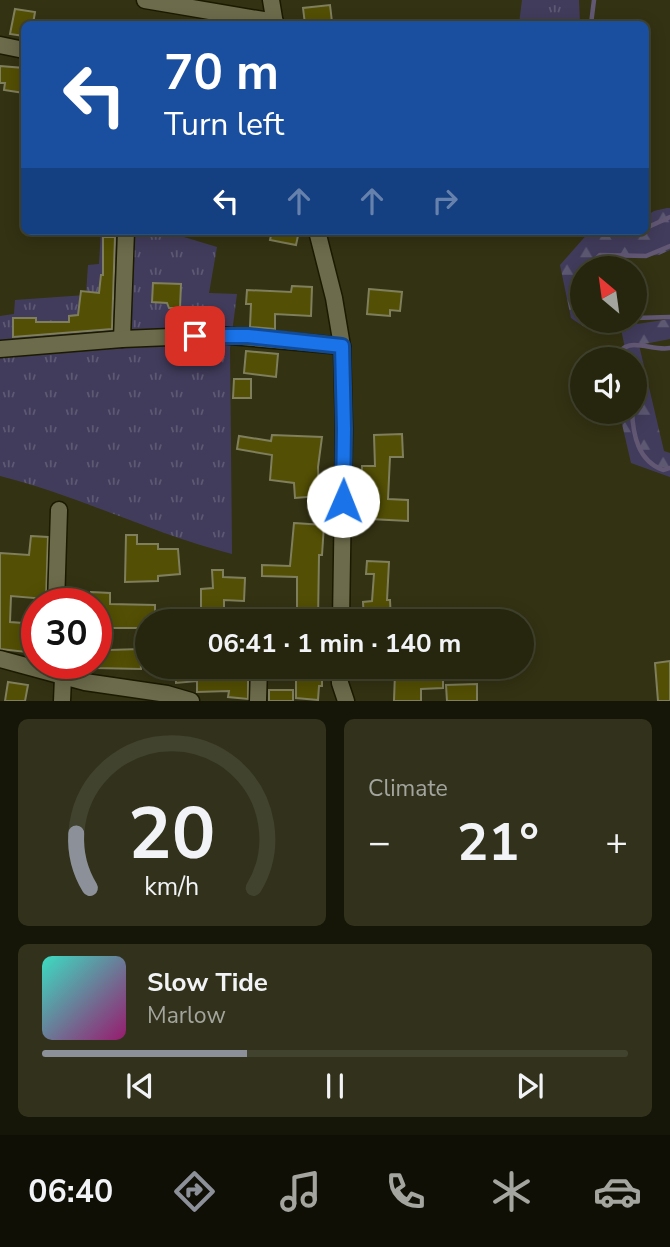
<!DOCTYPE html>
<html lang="en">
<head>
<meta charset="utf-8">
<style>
	body { margin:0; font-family:"Nunito Sans",sans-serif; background:#32321c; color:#f1f3f6; height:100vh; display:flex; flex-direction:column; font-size:26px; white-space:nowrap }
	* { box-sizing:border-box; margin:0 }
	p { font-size:23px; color:#a4a59e }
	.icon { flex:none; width:38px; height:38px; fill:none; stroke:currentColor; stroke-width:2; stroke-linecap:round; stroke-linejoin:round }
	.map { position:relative; height:701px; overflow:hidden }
	.drawer { display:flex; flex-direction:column; gap:18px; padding:18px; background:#151508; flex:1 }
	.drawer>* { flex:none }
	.banner { position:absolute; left:21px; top:21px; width:628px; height:214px; border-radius:10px; box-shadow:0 4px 18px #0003,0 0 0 2px #42432e; background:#1a4fa0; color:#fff; overflow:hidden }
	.needle { width:46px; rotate:331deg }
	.controls { position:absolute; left:570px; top:256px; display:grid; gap:14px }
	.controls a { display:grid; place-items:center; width:77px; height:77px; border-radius:50%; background:#26260e; box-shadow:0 4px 18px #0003,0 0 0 2px #42432e; font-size:35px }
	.speed { position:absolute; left:21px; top:588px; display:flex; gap:14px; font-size:35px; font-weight:700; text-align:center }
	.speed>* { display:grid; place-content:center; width:91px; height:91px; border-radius:50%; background:#26260e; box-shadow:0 4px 18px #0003,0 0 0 2px #42432e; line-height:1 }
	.speed .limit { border:10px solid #d22; background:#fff; color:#111 }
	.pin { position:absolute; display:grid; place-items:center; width:60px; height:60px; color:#fff; margin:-30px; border-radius:14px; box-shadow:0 4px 10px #0006 }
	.me { position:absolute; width:77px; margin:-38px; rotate:1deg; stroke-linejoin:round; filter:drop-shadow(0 0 5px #0008) }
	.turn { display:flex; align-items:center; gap:24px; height:147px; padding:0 28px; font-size:32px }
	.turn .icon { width:91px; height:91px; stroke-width:2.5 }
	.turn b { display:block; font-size:49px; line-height:60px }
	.lanes { display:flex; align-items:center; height:66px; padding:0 28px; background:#0003; justify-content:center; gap:35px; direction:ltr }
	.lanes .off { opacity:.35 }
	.big { font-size:52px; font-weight:700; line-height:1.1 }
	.drawer .tile { flex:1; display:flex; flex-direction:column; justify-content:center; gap:10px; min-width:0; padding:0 24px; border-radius:10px; background:#32321c }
	.drawer .dial { align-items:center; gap:0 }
	.dial svg { height:182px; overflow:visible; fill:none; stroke:#42432e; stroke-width:7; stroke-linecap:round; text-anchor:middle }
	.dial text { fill:#f1f3f6; stroke:none }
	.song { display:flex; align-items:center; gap:21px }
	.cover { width:84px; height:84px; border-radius:10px; background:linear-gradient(135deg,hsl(170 70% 55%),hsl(320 70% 35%)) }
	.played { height:7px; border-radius:4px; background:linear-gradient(90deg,#8c9099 35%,#42432e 35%) }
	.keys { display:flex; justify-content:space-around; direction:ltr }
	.heat { display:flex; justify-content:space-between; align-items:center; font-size:38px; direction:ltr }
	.drawer .tiles { flex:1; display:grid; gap:18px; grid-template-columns:1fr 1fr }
	.tile:last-child { grid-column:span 2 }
	.trip { position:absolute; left:135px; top:609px; width:399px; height:70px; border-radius:35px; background:#26260e; box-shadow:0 4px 18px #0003,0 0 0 2px #42432e; font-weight:700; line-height:70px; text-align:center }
	.dock { display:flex; height:112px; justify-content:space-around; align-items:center; background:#0f0f06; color:#a4a59e }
	.dock .icon { width:49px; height:49px }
	.dock .active { color:#8c9099 }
	.dock b { font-size:32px; color:#f1f3f6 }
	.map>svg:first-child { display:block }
</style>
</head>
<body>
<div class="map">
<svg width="670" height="701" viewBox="0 0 670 701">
	<defs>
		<pattern id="grass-tufts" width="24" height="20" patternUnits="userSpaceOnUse" patternTransform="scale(1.75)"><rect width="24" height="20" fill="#423c5c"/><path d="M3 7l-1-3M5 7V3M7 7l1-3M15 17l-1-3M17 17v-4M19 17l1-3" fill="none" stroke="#5e5973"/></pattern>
		<pattern id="forest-firs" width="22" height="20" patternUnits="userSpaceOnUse" patternTransform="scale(1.75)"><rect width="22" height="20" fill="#423c5c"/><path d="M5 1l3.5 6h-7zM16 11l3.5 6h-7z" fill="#5e5973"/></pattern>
	</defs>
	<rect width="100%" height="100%" fill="#333213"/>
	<!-- grass -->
	<g fill="url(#grass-tufts)">
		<polygon points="522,0 579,0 580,24 519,24"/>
		<path d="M 101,231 L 164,231 L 217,247 L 209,293 L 237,294 L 230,348 L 232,554 C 153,534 80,496 0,476 L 0,316 L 14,314 L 15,300 L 86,295 L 88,265 L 99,264 Z"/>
	</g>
	<!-- forest -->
	<path fill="url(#forest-firs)" d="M 667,208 L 670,208 L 670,250 L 659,255 L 616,257 L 606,268 L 583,268 L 583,320 L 635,320 L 635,310 L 637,324 L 670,319 L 670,339 L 639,345 L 664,451 L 670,453 L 670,477 L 631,463 L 619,411 L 635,411 L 635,359 L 615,359 L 625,349 L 621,328 C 597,334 591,332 571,318 L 560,265 L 590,231 L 646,231 L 646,216 L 654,211 Z"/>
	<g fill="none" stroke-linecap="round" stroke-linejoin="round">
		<!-- stream -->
		<g stroke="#625874" stroke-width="4.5">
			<polyline points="591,24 594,0"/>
			<polyline points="646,228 670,217"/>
			<polyline points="619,231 638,231"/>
			<polyline points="586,268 600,255 646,256 670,246"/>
			<path d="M 583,272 C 576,285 575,295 583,307"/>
			<polyline points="635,318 670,317"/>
			<path d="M 616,359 C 625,333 651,352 670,348"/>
			<path d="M 632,411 C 633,435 638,461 663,470 L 670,468"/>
		</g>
	</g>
	<!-- building -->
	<g fill="#534f04" stroke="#7f7e5d" stroke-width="2">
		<polygon points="330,5 332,22 305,24 303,8"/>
		<polygon points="15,9 35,12 33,24 24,24 24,36 10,34"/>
		<polygon points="0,66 24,68 24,93 4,90 5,83 0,83"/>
		<polygon points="272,231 299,231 296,245 270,240"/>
		<polygon points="103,237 115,237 112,329 13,337 13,318 36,318 36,322 69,322 69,316 78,315 81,291 99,293 101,275 103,275"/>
		<polygon points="153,283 181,284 180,308 169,308 167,303 152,302"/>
		<polygon points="292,286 312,287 311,316 275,314 275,329 250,327 251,304 246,304 247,290 291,292"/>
		<polygon points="369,289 402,292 400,311 390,310 390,316 367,314"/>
		<polygon points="246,351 278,354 276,377 244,373"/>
		<polygon points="234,379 251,379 251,398 233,398"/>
		<polygon points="402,434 403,457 390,457 388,499 408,500 408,521 370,519 371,488 361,487 362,466 375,466 374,435"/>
		<polygon points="272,435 322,437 318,467 319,496 295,498 294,483 270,480 272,455 237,449 239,436 271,441"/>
		<polygon points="294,523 324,525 322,555 319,555 318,621 297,621 297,577 262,576 262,565 290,566"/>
		<polygon points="126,535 137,535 137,544 158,544 158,549 178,549 180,574 158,576 158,581 125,582"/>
		<polygon points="31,536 48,537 46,599 11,596 10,622 37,624 35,653 0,649 0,553 29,555"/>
		<polygon points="367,561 389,562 387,600 390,600 391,621 364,621 363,602 372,601 374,574 366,574"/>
		<polygon points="212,570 223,570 223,577 245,578 244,601 224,600 224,609 201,608 201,589 213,588"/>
		<polygon points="91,592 110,593 110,604 155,605 155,621 147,621 147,628 109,628 109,650 140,649 141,669 96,668 96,604 91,604"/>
		<polygon points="670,661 670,701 658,701 655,663"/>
		<polygon points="175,667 209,667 210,675 231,674 231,667 248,667 248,699 228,697 229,691 197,692 197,681 176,683"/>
		<polygon points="296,667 322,667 322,686 319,686 318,700 296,698"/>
		<polygon points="395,673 443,674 443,688 421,689 421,701 394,701"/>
		<polygon points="8,682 28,685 25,701 5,701"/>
		<polygon points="477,684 477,701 447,701 446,685"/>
		<rect x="269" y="690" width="24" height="11"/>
	</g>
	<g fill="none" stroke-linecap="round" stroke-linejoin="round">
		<!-- minor casing -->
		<g stroke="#1b1a00" stroke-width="19">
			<g id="minor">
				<polyline points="145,0 275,22"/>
				<polyline points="271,0 275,24"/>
				<polyline points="0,45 24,50"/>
				<polyline points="317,231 334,298 342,346 344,429 341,621"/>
				<polyline points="122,339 126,231"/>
				<polyline points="0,349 122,339 219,335 342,346"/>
				<polyline points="56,604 59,510"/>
				<polyline points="0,659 85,682 167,694 191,701"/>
				<polyline points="339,667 340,683 346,701"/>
				<polyline points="62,701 63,677"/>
				<polyline points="258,701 259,667"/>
			</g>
		</g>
		<!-- minor -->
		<use href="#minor" stroke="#6c6b4b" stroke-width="16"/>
	</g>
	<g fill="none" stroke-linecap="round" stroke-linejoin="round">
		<!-- route casing -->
		<g stroke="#114b97" stroke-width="18">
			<polyline id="route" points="195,336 248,336 342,346 344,429 343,501"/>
		</g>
		<!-- route -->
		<use href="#route" stroke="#1a73e8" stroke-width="12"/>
	</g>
</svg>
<div class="controls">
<a><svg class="needle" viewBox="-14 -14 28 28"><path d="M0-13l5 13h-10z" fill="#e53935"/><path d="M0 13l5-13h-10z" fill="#a4a59e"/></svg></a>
<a><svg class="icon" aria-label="sound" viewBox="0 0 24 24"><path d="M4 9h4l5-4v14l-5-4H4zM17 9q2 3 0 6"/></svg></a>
</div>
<div class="speed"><div class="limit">30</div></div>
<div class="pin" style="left:195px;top:336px;background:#d93025"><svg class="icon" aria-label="arrive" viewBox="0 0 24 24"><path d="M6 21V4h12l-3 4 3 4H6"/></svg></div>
<svg class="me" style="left:343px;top:501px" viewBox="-20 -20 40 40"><circle r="19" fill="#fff"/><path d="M0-13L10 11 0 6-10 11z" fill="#1a73e8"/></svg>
<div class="trip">06:41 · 1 min · 140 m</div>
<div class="banner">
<div class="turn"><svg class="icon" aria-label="left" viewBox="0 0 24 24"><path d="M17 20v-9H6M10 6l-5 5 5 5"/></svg><div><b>70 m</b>Turn left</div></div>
<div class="lanes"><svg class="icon" aria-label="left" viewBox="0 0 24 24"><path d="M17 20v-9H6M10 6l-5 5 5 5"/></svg><svg class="icon off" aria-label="ahead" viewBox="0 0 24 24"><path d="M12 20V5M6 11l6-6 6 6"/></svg><svg class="icon off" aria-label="ahead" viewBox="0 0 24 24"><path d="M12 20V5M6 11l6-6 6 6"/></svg><svg class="icon off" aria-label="right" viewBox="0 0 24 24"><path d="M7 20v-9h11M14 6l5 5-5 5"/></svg></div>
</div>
</div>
<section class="drawer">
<div class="tiles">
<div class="tile dial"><svg viewBox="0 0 100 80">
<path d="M14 69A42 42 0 1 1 86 69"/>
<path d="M14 69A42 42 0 0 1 8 45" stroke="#8c9099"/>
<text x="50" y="56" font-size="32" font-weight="700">20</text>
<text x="50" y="72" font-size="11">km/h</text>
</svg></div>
<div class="tile"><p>Climate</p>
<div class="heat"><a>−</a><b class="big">21°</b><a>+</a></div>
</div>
<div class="tile">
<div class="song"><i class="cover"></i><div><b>Slow Tide</b><p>Marlow</p></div></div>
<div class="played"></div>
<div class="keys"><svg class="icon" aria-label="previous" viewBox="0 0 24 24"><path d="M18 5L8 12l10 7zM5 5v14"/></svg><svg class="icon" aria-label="pause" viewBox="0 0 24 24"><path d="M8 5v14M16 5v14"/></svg><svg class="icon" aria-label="next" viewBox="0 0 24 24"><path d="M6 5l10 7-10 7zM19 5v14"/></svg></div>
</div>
</div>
</section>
<nav class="dock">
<b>06:40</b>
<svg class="icon active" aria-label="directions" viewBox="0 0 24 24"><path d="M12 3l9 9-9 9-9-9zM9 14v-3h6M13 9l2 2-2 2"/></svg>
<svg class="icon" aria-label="music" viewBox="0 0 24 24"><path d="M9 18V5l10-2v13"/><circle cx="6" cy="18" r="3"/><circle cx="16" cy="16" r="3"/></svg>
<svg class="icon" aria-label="phone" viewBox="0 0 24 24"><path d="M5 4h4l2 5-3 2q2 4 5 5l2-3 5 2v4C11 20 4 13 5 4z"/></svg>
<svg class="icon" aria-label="climate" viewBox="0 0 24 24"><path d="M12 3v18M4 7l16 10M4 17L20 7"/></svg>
<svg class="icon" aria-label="car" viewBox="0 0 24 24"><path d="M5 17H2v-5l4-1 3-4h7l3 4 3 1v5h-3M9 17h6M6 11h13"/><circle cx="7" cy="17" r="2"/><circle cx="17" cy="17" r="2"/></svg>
</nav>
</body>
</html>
